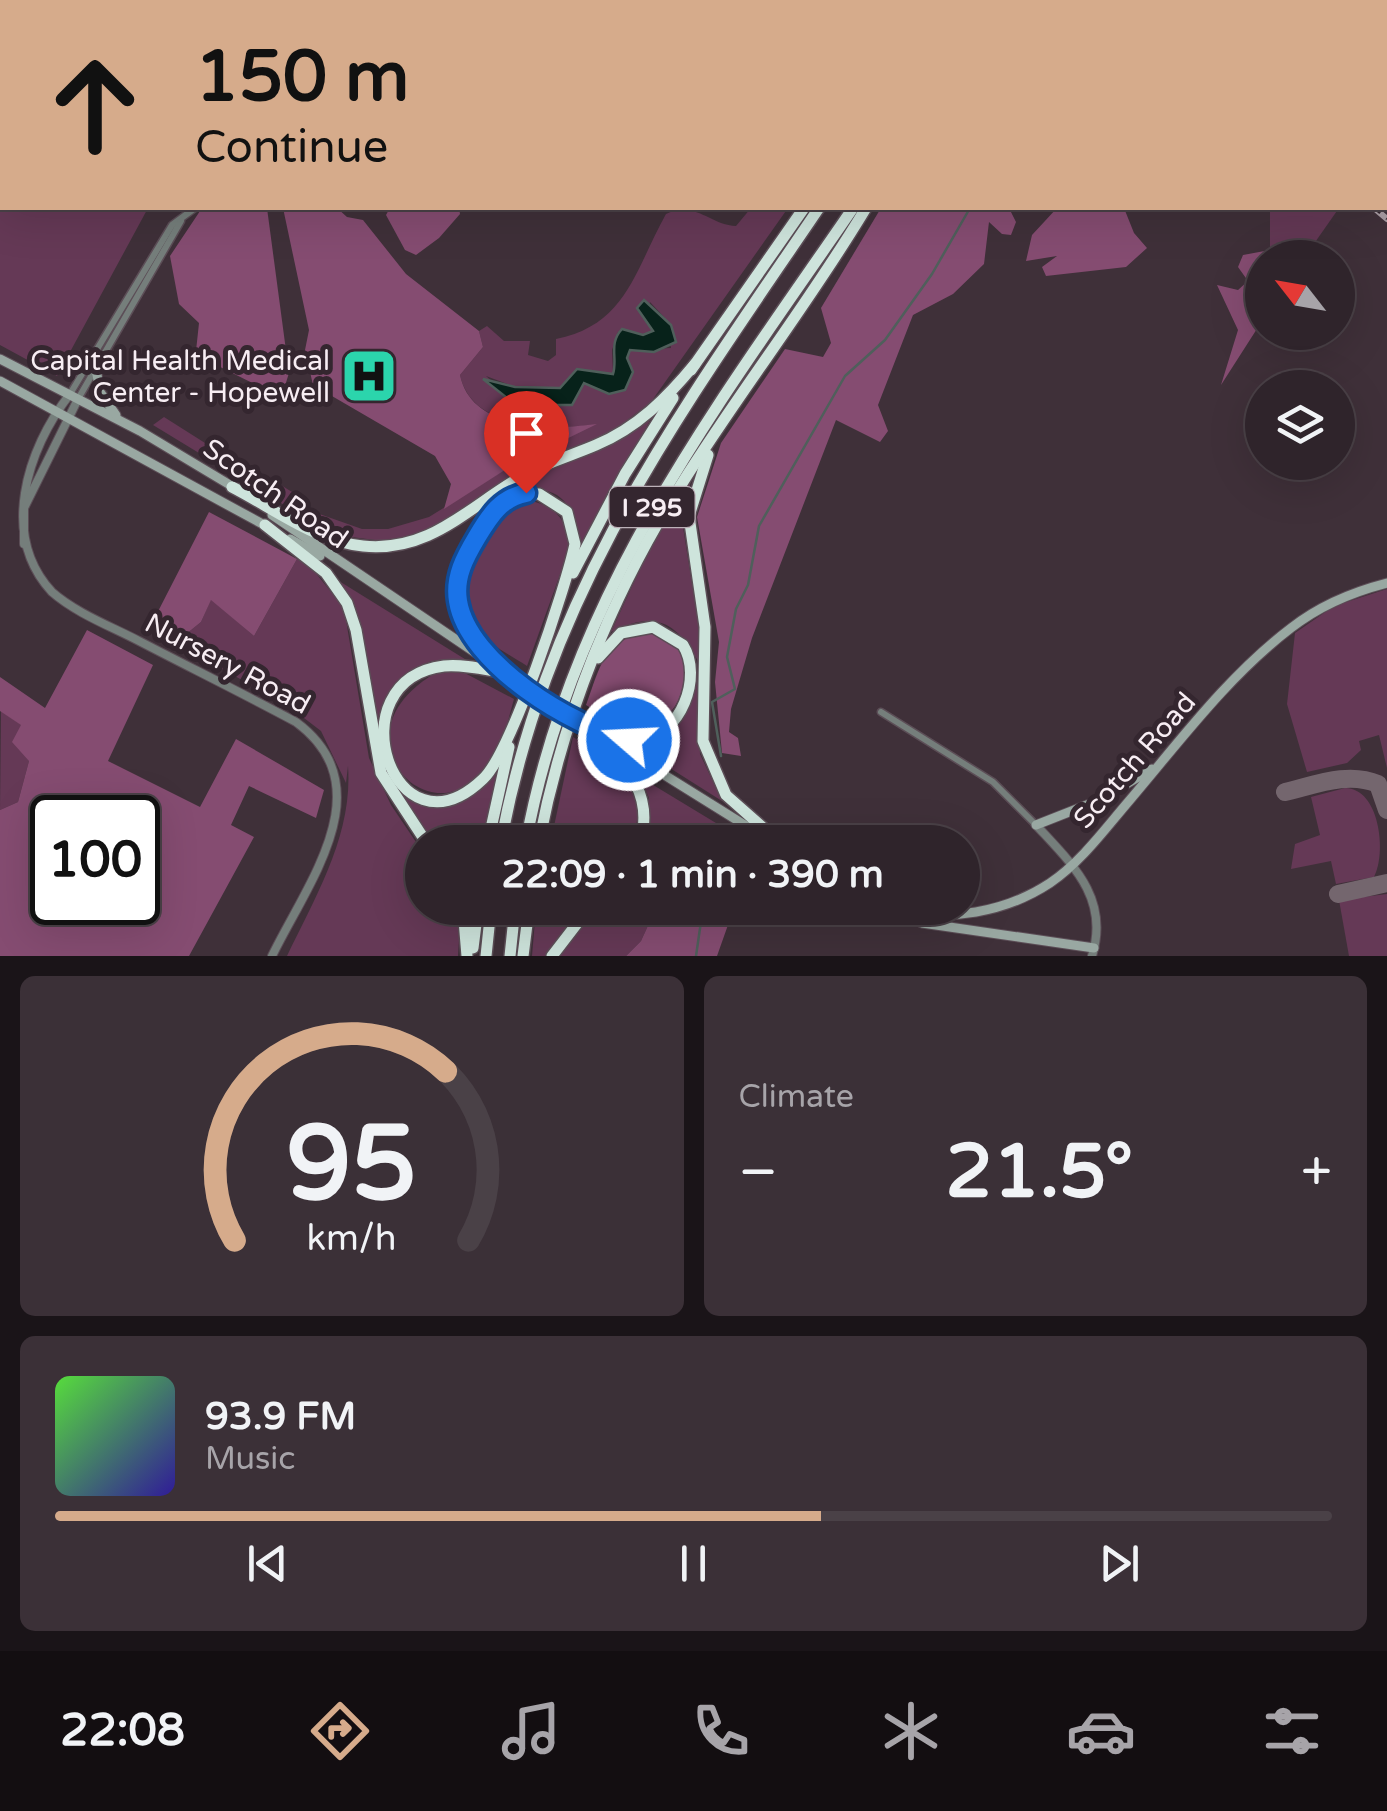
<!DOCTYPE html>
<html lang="en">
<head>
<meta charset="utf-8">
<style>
	body { margin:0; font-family:"Varela Round",sans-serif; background:#3b3037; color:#f1f3f6; height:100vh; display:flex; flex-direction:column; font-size:38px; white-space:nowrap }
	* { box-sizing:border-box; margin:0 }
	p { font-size:32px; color:#a7a4a9 }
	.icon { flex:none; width:55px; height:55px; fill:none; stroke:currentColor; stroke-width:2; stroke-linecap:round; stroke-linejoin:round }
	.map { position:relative; height:956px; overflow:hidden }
	.panel { display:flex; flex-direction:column; gap:20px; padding:20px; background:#1a1418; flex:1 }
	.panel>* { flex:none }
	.guide { position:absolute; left:0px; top:0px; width:1388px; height:210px; box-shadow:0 10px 40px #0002,0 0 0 2px #4a4147; background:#d6ab8b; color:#111; overflow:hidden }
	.needle { width:65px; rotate:301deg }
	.tools { position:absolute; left:1245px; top:240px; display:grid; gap:20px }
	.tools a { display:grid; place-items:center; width:110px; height:110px; border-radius:50%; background:#2f242b; box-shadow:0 10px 40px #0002,0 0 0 2px #4a4147; font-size:50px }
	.speed { position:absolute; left:30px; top:795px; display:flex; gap:20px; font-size:50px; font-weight:700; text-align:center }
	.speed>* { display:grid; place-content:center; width:130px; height:130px; border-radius:50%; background:#2f242b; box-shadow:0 10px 40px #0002,0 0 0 2px #4a4147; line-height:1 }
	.speed .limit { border:5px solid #111; border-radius:15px; background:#fff; color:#111 }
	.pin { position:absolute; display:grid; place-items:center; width:85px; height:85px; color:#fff; margin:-102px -42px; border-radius:50% 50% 50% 0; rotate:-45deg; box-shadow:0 0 10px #0007 }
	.pin .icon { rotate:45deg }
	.me { position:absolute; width:110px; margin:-55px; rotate:289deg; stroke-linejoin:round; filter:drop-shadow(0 0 8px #0008) }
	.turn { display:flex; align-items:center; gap:35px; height:210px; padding:0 30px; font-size:45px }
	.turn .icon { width:130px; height:130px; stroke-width:2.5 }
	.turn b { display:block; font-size:70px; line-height:85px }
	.big { font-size:75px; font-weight:700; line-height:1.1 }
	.panel .widget { flex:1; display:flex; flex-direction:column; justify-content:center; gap:15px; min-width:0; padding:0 35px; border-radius:15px; background:#3b3037 }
	.panel .dial { align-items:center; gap:0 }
	.dial svg { height:260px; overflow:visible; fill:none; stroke:#4a4147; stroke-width:7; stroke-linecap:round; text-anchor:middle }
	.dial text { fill:#f1f3f6; stroke:none }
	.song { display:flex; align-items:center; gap:30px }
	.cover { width:120px; height:120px; border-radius:15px; background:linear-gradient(135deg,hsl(110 70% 55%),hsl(250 70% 35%)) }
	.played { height:10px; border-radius:5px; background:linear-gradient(90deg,#d6ab8b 60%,#4a4147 60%) }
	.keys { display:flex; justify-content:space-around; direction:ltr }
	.heat { display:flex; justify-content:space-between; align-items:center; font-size:55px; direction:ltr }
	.panel .tiles { flex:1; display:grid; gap:20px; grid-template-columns:1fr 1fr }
	.widget:last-child { grid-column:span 2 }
	.trip { position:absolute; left:405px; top:825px; width:575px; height:100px; border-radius:50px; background:#2f242b; box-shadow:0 10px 40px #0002,0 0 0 2px #4a4147; font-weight:700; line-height:100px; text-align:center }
	.dock { display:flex; height:160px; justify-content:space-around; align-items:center; background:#130e11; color:#a7a4a9 }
	.dock .icon { width:70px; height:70px }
	.dock .on { color:#d6ab8b }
	.dock b { font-size:45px; color:#f1f3f6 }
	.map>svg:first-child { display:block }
</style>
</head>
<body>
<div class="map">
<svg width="1387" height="956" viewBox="0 0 1387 956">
	<rect width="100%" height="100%" fill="#3f3039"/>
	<!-- green -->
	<g fill="#653956" fill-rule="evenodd">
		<polygon points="239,0 516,0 239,2"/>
		<polygon points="0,147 2,208 148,208 57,376 0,345"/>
		<path d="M 751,208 L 788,208 L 651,402 L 614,430 L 514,473 L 442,524 L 411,538 L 383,541 L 351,537 L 317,525 L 153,425 L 164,417 L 257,476 L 265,475 L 292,492 L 311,511 L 362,529 L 388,529 L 429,517 L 511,466 L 592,425 C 549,430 472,430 460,375 L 483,347 L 479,331 L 487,326 L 504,341 L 530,341 L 528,355 L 548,361 L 556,355 L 556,339 C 627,325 635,269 666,214 C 695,200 710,225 736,226 ZM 650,302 L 665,318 L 671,348 L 630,350 L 627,358 L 633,372 L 625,390 L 609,394 L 583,383 L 568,406 L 518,404 L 486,376 L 515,387 L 560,388 L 577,369 L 613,374 L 612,350 L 618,332 L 643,335 L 653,330 L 646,323 Z"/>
		<polygon points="1270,208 1339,208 1304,258 1270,257"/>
		<path d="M 653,415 L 580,548 C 573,504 565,486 518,489 L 539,472 L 619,441 Z"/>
		<path d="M 691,479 L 683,527 L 700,634 L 698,661 C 675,620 654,611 611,632 L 651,545 Z"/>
		<path d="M 520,499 C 550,503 564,513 571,544 L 527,666 C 510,655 488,644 475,628 C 445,589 480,516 520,499 Z"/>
		<path d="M 297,559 L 306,561 L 344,608 L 369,758 L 391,805 L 422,851 L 422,908 L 454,908 L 460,925 L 458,956 L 287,956 C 316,895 353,835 348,766 L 346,783 L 321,731 L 287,705 L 175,643 L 201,622 L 211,599 L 254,636 Z"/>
		<path d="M 339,581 L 468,661 C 457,661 439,658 429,662 C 398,673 384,710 376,738 L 363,635 Z"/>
		<polygon points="1387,589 1387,768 1379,735 1359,741 1361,750 1347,763 1307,772 1287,704 1295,633 1334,606"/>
		<path d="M 441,670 L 461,671 L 514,699 C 508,720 503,745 490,763 C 433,848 324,732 441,670 Z"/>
		<path d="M 698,680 L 700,754 L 722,801 L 635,746 C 673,734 683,716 698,680 Z"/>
		<polygon points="1,711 22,725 29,761 18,802 0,810"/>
		<path d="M 573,737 C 613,761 653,791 631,842 L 556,842 L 553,831 Z"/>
		<path d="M 497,769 L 484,842 L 433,842 L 387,777 L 423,806 C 459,804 475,797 497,769 Z"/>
		<path d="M 640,777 L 744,840 C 709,838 679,842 645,842 L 649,798 Z"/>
		<path d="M 1345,788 C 1380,788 1387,854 1374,877 L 1336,884 L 1331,861 L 1291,869 L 1295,844 L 1320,835 L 1311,797 Z"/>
		<polygon points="1387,894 1387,956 1349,956 1339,900"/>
		<polygon points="536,908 580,908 548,956 532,956"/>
		<polygon points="597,908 656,908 641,941 626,956 557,956 584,918"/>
	</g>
	<!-- forest -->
	<g fill="#854c71" fill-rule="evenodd">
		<polygon points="1336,0 1387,0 1387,193 1385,2 1333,2"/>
		<path d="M 202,208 L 267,208 L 289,373 L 284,389 L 272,393 C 255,383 205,362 196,351 L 199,323 L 179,304 L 170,256 Z"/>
		<path d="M 283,208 L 337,208 L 347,217 L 363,220 L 406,274 L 479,331 L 483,347 L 460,375 C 472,432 553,430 597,424 L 511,466 L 444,509 L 451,484 L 435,456 L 313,385 L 305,350 L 309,330 Z"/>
		<polygon points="390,208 459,208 460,214 439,238 416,255 405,250 386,215"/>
		<polygon points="881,208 1009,208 1016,222 1011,235 1002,234 989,222 984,264 953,294 913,315 878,405 888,431 880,442 836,420 752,638 731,709 729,732 738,738 741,756 722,753 715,682 719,642 697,517 721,443 785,349 823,357 831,343 821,308"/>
		<polygon points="1057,208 1124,208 1134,233 1147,248 1126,267 1046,276 1042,267 1057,256 1026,261 1032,235"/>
		<polygon points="1270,250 1270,257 1262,258 1262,321 1221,385 1238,330 1217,285 1238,290 1248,281 1238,267 1243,255"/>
		<polygon points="209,512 297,559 254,636 211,600 201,622 175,643 149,629"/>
		<path d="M 87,630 L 153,665 L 108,761 L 200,807 L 236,739 L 324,790 L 316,818 L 249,786 L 231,825 L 254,837 L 189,956 L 0,956 L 0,810 L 18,802 L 29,761 L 12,742 L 21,725 L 0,711 L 0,677 L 45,708 ZM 52,818 L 138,818 L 138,902 L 52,902 Z"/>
		<path d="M 648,632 L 666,637 L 683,654 C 689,696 673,725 631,733 L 586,705 C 601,665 603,640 648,632 Z"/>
		<polygon points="656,908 734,908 717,956 626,956 641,941"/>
	</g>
	<!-- water -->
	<path fill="#07221a" stroke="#4f5f5b" stroke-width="2.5" d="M 644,300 L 671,325 L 676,342 L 654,352 L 630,350 L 627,358 L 633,372 L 625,390 L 609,394 L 584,383 L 572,405 L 516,405 L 483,379 L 515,387 L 560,388 L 577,369 L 613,374 C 618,358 608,344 622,329 L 643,335 L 653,331 L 637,308 Z"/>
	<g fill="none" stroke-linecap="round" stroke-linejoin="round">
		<!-- stream -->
		<g stroke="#4f5f5b" stroke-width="2.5">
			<polyline points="721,756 712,702 735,689 727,657 736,609 748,585 759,526 845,376 885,340 932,274 970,208"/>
			<polyline points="711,836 712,826"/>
			<polyline points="696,956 703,908"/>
		</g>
		<!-- taxiway -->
		<g stroke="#74666e" stroke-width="18">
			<path d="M 1285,792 C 1315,785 1348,771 1378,784 L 1387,810"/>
			<polyline points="1338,894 1387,883"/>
		</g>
		<!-- minor casing -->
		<g stroke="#5c4e57" stroke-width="9">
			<g id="minor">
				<polyline points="34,0 40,2"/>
				<polyline points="70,394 172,225 195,208"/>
				<polyline points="78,399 181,221"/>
				<polyline points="881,712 993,782 1036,825"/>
			</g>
		</g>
		<!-- tertiary casing -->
		<g stroke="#5c4e57" stroke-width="10">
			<g id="tertiary">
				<path d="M 70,394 C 26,450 0,536 52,592 C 76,613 110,626 139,641 C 191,668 244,694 296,722 C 384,787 308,882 272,956"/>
				<polyline points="24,544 24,508 78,399"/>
				<path d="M 1036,825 C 1072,864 1110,898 1092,956"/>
			</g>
		</g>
		<!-- secondary casing -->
		<g stroke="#5c4e57" stroke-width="11">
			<g id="secondary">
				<polyline points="0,359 140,431 235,488"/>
				<polyline points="96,369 100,392 116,415"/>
				<polyline points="0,381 268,527"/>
				<polyline points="272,515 495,666"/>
				<polyline points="290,539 320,556"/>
				<polyline points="605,738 772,842"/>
				<polyline points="1036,825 1097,801 1152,769"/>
				<polyline points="888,908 922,923 1094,948"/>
				<path d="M 896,908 C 948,923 1006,912 1050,883 C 1081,862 1105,829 1129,801 C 1180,741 1228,676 1291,628 C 1319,606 1352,592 1387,583"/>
			</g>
		</g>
		<!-- motorway casing -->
		<g stroke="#5c4e57" stroke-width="14">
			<g id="motorway">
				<polyline points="957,2 959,0"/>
				<polyline points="992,2 994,0"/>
				<polyline points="691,370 804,208"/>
				<polyline points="708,455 689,516 705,627 703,741 726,795 779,842"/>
				<path d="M 232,487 C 273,508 317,542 363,546 C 432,553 471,504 526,474 C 548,462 573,455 596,445 C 637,428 667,398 695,364"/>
				<path d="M 539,494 L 567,512 L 575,544 C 566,587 511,753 483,779 C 393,865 333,680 444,666 C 465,664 486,670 505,673 C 488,654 467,635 460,609 C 448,565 488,489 539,494 Z"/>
				<polyline points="265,525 326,573 347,603 356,630 381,773 426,842"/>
				<polyline points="573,573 625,474 673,398"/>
				<path d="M 594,731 C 609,735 626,742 641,740 C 681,735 703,677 683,645 L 653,627 L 621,633 L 598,658"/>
				<path d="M 594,731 C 625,765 655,794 640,842"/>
				<polyline points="488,842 509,747"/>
				<path d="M 501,842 C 548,590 679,414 819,208"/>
				<path d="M 526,842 C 571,595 715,409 853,208"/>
				<path d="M 539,842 C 563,717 612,593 681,485 C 740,391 809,303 866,208"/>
				<polyline points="463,908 467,956"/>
				<polyline points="473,948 478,908"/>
				<polyline points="486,956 491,908"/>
				<polyline points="510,956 515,908"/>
				<polyline points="523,956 529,908"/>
				<polyline points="552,956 589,908"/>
			</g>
		</g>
		<!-- minor -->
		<use href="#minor" stroke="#757e7b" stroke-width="6"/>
		<!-- tertiary -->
		<use href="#tertiary" stroke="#757e7b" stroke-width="8"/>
		<!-- secondary -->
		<use href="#secondary" stroke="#99a8a2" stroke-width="9"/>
		<!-- motorway -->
		<use href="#motorway" stroke="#cee4dc" stroke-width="11"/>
		<!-- rail casing -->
		<g stroke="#a89ca3" stroke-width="6">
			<g id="rail">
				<polyline points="1098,0 1101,2"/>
				<polyline points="1374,208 1387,219"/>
			</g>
		</g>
		<!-- rail -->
		<use href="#rail" stroke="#34262f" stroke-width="2.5" stroke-dasharray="8" stroke-linecap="butt"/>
		<!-- secondary-bridge casing -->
		<g stroke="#5c4e57" stroke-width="11" stroke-linecap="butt">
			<polyline id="secondary-bridge" points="505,673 594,731"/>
		</g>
		<!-- secondary-bridge -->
		<use href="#secondary-bridge" stroke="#99a8a2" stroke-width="9"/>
	</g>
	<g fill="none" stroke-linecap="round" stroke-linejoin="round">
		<!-- route casing -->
		<g stroke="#114b97" stroke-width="25">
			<path id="route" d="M 526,493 C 501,498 490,515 477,537 C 465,557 454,577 458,601 C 468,664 573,727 629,740"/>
		</g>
		<!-- route -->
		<use href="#route" stroke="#1a73e8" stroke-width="18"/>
	</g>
	<!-- icons -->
	<defs>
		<g id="hospital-square" transform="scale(2.875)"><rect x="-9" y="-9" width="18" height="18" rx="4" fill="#2bd5ac" stroke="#34262f"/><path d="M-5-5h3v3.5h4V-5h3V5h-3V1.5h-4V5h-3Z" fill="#111"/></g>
	</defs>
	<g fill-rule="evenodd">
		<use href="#hospital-square" x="369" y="376"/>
	</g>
	<g text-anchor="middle" stroke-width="10" stroke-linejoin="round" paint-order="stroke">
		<!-- shield labels -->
		<rect fill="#34262f" stroke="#bcb1b8" stroke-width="2.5" x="609.5" y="487" width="85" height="40" rx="8"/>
		<g font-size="25" font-weight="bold" fill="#f7edf3">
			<text x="652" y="516">I 295</text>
		</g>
		<!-- poi labels -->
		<g font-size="28" fill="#f7edf3" stroke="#34262f" text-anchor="end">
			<text x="330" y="370">Capital Health Medical<tspan x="330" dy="32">Center - Hopewell</tspan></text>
		</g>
		<!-- street labels -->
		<g font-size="28" fill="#f7edf3" stroke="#34262f">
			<text transform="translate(276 493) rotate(35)" y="10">Scotch Road</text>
			<text transform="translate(228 663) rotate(28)" y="10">Nursery Road</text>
			<text transform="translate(1134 760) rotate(-49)" y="10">Scotch Road</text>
		</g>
	</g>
</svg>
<div class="tools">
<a><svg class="needle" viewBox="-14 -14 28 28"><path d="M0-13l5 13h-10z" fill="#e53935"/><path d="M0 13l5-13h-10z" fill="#a7a4a9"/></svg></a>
<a><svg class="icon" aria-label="layers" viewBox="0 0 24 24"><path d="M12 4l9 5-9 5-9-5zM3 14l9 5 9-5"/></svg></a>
</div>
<div class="speed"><div class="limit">100</div></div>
<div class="pin" style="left:526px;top:493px;background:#d93025"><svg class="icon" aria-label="arrive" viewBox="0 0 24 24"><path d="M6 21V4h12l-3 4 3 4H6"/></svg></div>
<svg class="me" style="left:629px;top:740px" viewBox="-20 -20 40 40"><circle r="17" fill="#1a73e8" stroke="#fff" stroke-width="3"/><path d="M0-11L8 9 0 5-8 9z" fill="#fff"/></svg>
<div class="trip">22:09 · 1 min · 390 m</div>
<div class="guide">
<div class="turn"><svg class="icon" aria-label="ahead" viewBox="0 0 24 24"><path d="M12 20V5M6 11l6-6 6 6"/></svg><div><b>150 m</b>Continue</div></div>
</div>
</div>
<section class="panel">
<div class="tiles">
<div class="widget dial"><svg viewBox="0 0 100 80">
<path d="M14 69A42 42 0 1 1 86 69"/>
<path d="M14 69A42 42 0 0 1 79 17" stroke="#d6ab8b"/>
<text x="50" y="56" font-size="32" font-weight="700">95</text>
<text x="50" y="72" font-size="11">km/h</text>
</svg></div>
<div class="widget"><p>Climate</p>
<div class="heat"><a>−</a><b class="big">21.5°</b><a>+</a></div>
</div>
<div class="widget">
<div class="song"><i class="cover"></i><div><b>93.9 FM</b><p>Music</p></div></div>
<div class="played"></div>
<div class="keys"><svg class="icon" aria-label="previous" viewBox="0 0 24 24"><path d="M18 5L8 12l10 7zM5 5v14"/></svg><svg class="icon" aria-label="pause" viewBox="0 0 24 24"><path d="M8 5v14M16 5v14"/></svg><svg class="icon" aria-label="next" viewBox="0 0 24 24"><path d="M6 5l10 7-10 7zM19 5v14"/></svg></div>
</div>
</div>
</section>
<nav class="dock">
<b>22:08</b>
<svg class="icon on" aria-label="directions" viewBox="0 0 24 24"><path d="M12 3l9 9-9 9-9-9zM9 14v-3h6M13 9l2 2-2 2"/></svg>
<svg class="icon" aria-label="music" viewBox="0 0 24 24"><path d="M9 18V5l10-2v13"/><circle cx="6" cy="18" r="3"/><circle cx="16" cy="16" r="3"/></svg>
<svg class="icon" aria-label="phone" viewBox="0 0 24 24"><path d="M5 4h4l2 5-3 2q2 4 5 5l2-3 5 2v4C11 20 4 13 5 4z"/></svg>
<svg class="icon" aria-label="climate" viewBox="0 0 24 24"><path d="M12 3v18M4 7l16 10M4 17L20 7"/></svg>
<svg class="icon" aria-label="car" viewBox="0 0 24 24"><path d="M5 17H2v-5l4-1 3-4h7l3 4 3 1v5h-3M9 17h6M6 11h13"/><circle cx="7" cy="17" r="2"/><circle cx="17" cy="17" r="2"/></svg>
<svg class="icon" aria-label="filters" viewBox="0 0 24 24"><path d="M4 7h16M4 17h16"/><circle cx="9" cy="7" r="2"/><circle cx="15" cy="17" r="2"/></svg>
</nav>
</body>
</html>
